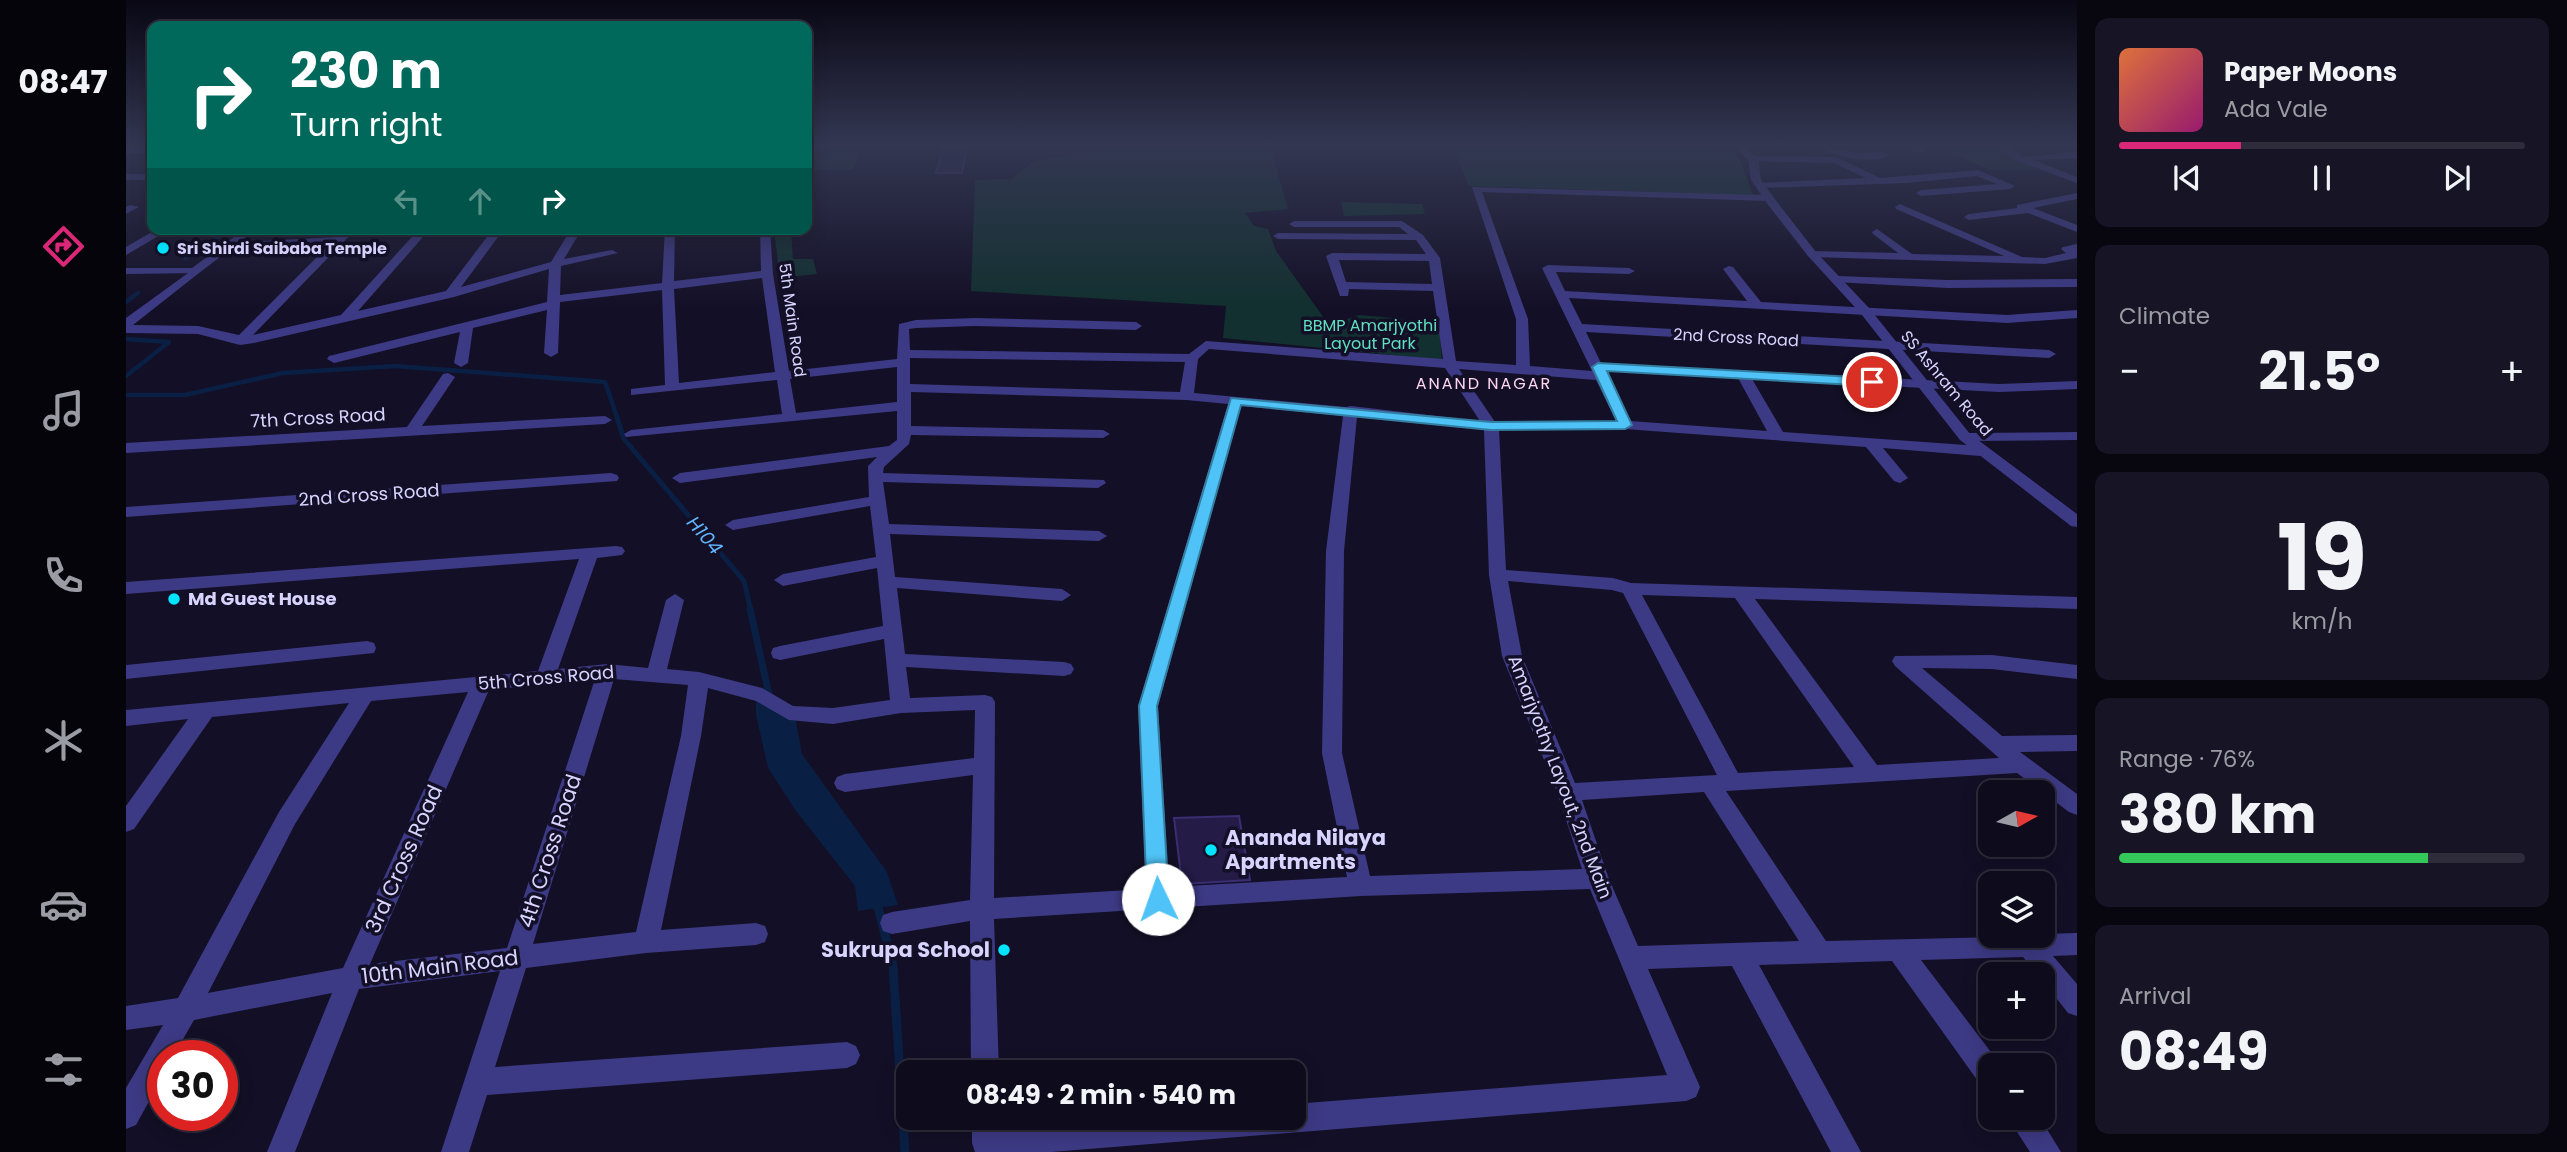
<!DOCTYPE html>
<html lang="en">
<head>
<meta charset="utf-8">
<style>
	body { margin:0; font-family:Poppins,sans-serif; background:#171425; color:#f1f3f6; height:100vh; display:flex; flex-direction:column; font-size:26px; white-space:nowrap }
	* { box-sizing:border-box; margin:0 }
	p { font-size:23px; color:#9b9ba3 }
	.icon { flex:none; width:38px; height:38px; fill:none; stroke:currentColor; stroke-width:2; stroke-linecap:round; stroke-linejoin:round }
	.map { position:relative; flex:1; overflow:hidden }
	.panel { display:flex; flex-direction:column; gap:18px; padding:18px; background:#08060f; width:490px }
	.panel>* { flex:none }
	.banner { position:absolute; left:21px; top:21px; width:665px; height:214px; border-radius:14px; box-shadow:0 4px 18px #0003,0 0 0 2px #2e2b3b; background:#00695c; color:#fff; overflow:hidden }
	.needle { width:46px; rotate:82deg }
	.buttons { position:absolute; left:1852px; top:780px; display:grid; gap:14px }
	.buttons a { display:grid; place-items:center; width:77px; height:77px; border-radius:14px; background:#0e0b1c; box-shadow:0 4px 18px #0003,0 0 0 2px #2e2b3b; font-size:35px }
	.speed { position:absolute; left:21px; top:1040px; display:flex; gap:14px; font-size:35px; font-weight:700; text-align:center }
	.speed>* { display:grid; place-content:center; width:91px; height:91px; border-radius:50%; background:#0e0b1c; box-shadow:0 4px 18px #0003,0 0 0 2px #2e2b3b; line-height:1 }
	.speed .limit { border:10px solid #d22; background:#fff; color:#111 }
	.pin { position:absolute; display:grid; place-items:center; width:60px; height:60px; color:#fff; margin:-30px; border:4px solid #fff; border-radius:50%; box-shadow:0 2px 7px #0007 }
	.me { position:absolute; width:77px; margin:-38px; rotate:357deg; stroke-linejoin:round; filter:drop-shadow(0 0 5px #0008) }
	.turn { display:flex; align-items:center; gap:24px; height:147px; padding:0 28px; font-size:32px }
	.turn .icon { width:91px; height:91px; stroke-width:2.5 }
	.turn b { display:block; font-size:49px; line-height:60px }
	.lanes { display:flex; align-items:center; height:66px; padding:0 28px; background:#0003; justify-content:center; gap:35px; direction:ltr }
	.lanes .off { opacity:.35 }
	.big { font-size:52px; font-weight:700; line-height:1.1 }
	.panel .tile { flex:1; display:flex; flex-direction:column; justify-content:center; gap:10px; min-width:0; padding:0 24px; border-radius:14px; background:#171425 }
	.panel .dial { align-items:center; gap:0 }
	.dial b { font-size:91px; line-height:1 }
	.song { display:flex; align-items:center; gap:21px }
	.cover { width:84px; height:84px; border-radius:10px; background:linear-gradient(135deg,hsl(20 70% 55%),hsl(320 70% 35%)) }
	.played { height:7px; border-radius:4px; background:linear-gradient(90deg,#db2777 30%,#2e2b3b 30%) }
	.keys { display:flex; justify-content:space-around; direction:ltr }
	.heat { display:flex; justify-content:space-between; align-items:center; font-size:38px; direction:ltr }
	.charge { height:10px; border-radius:5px; background:linear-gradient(90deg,#34c759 76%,#2e2b3b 0) }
	.trip { position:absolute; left:770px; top:1060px; width:410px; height:70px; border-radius:14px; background:#0e0b1c; box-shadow:0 4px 18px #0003,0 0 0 2px #2e2b3b; font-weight:700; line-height:70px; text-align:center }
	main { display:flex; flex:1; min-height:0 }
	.tab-bar { display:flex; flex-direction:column; width:126px; justify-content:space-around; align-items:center; background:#06040b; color:#9b9ba3 }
	.tab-bar .icon { width:49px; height:49px }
	.tab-bar .selected { color:#db2777 }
	.tab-bar b { font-size:32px; color:#f1f3f6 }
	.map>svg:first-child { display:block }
</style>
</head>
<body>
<main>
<nav class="tab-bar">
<b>08:47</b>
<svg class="icon selected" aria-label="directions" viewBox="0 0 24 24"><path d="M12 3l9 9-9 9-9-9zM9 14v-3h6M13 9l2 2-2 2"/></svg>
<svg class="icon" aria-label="music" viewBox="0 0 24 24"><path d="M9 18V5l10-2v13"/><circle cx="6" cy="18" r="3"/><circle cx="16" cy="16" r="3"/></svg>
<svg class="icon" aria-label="phone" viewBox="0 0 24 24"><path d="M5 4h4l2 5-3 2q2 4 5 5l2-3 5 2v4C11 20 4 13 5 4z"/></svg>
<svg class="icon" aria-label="climate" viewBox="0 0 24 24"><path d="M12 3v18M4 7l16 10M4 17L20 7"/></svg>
<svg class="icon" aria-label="car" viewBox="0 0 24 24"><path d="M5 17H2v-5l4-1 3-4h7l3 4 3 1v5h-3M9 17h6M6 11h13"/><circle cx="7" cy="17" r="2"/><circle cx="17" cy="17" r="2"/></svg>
<svg class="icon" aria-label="filters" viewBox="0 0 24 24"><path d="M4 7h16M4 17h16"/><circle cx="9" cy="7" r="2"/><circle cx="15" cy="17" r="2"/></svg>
</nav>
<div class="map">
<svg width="1951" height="1152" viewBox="0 0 1951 1152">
	<rect width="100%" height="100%" fill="#130f26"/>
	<!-- green -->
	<g fill="#12302f">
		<polygon points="683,146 738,146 726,170 681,170 681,150"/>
		<polygon points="979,146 1101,146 1118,150 1144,146 1162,209 1119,213 1128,226 1142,229 1150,251 1203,325 1233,315 1313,322 1316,360 1097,338 1100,306 845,291 849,180 885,179 908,161 981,150"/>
		<polygon points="1326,146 1589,146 1613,157 1627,195 1343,186"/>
		<polygon points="1808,146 1867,146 1912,170 1864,170"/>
		<polygon points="1215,202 1296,204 1299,214 1218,216"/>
		<polygon points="648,229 665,229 667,259 687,259 691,274 654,278"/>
	</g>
	<!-- water -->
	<polygon fill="#0a1f44" points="630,699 669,716 676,754 761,872 772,905 732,911 729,886 670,811 642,768 630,715"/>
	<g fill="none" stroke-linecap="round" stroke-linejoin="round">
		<!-- stream-far4 -->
		<polyline stroke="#0a1f44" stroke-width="3.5" points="59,259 104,229"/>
		<!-- stream-far3 -->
		<g stroke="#0a1f44" stroke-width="4.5">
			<polyline points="0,302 12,293"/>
			<polyline points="0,339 43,342 0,376"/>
			<polyline points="0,395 59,395 157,373 269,366 479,382 492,420"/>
		</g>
		<!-- stream-far2 -->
		<polyline stroke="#0a1f44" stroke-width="5" points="491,418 498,439 618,581 625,611"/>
		<!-- stream-far1 -->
		<polyline stroke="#0a1f44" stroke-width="7" points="624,609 644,699"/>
		<!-- stream -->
		<polyline stroke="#0a1f44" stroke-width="9" points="751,903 767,966 779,1152"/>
	</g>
	<!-- building -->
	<g fill="#241b47" stroke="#3b2d73" stroke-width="2">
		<polygon points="817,148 841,148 836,173 810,173"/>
		<polygon points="1113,816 1124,880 1056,884 1048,818"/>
	</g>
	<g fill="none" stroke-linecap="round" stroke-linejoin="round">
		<!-- minor -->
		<g fill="#3d3a85" fill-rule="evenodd">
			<path d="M 1691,146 C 1706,146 1720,153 1735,153 C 1745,153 1755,150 1763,155 C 1745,166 1708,156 1691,146 Z"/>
			<polygon points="1781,146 1792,146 1799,151 1791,153"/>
			<polygon points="1870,146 1881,146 1897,157 1951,152 1951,158 1907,160 1951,177 1951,183 1891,161"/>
			<polygon points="0,147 26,148 26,154 0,153"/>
			<polygon points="1627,156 1710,157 1754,178 1852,170 1889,186 1884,189 1795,196 1790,193 1795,190 1871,184 1851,176 1780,183 1635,188 1630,185 1631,183 1740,178 1708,163 1624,161 1622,159"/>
			<rect x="0" y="174" width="26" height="6"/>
			<path d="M 1346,187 L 1643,195 L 1648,198 L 1643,201 L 1356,192 L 1402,319 L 1404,366 L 1466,371 L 1416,268 L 1422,265 L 1503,268 L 1509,271 L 1503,274 L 1430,272 L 1439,291 L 1621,301 L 1597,269 L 1603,266 L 1607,267 L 1635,302 L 1881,315 L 1951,310 L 1951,318 L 1881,323 L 1443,298 L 1456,324 L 1923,350 L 1930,354 L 1923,358 L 1460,332 L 1475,363 L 1873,384 L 1951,381 L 1951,389 L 1873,392 L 1626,379 L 1657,432 L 1854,446 L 1862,451 L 1854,456 L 1757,448 L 1782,478 L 1774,483 L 1768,481 L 1740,447 L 1499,429 L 1373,430 L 1380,570 L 1487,578 L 1505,583 L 1951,597 L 1951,609 L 1629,599 L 1751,765 L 1873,758 L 1769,666 L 1766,661 L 1769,656 L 1866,655 L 1951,665 L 1951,679 L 1866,669 L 1796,668 L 1876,736 L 1951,735 L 1951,751 L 1894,752 L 1951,794 L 1951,815 L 1943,812 L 1891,773 L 1600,791 L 1700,941 L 1916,936 L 1916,934 L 1951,933 L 1951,955 L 1927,956 L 1951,984 L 1951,1016 L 1942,1013 L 1916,980 L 1916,975 L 1912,975 L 1897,957 L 1795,960 L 1874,1064 L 1864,1066 L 1864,1087 L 1854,1084 L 1766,961 L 1633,965 L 1735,1152 L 1705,1152 L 1606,966 L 1522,969 L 1574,1087 L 1570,1097 L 1560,1101 L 925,1152 L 849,1152 L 846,1143 L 846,1118 L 874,1118 L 874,1128 L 992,1118 L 1167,1118 L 1167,1104 L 1541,1075 L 1464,889 L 1235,896 L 868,919 L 873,1073 L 845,1073 L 844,921 L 766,934 L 757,931 L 754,923 L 757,915 L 766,912 L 844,900 L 847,775 L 719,792 L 711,789 L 708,783 L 711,777 L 719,774 L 848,758 L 849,710 L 775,713 L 707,724 L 663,720 L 630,701 L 582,688 L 575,736 L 535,930 L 630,923 L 639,926 L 642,934 L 639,942 L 630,945 L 520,953 L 400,968 L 369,1067 L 721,1042 L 730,1046 L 734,1055 L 730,1064 L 721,1068 L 361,1095 L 343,1152 L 315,1152 L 374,971 L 233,989 L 169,1152 L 141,1152 L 206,993 L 68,1020 L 48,1055 L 37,1055 L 37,1076 L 10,1125 L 0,1129 L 0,1088 L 37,1025 L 0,1030 L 0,1006 L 52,998 L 153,812 L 223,703 L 86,717 L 8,829 L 0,832 L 0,806 L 62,719 L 0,726 L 0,710 L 412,671 L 453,559 L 0,594 L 0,582 L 490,546 L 496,547 L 499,551 L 496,555 L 471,558 L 432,669 L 481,664 L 522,668 L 540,600 L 549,594 L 558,600 L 541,669 L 573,672 L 636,688 L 667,706 L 707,708 L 764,700 L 758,639 L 654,660 L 647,658 L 645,653 L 647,648 L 654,646 L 757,626 L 751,568 L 657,586 L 648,580 L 657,574 L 750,557 L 744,506 L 607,530 L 599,525 L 607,520 L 743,497 L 742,466 L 751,457 L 554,483 L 546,478 L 554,473 L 763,446 L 771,440 L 771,411 L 500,437 L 498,434 L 505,430 L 656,414 L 651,380 L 505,395 L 505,389 L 539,385 L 536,290 L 434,302 L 432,353 L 425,357 L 418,353 L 421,310 L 347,328 L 342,363 L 335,367 L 328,363 L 334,332 L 208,363 L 201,359 L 203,356 L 421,302 L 423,269 L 328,297 L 128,343 L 114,345 L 72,334 L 0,333 L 0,318 L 69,268 L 73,269 L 73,273 L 7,325 L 72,326 L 113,335 L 204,244 L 104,248 L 98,245 L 100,243 L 211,237 L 219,229 L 230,229 L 127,335 L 215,315 L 293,229 L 304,229 L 232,311 L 320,291 L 367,229 L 378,229 L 335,287 L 425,262 L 445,229 L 456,229 L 438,259 L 486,250 L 492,253 L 435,266 L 434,295 L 536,283 L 539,229 L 549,229 L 548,281 L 635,271 L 634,229 L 644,229 L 647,274 L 663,371 L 771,359 L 773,324 L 790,320 L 849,318 L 1010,322 L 1016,326 L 1010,330 L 849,326 L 790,328 L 783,329 L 784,350 L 1063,354 L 1080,341 L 1317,359 L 1307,291 L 1223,289 L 1222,296 L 1214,296 L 1200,256 L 1206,253 L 1300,254 L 1290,240 L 1152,239 L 1147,236 L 1152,233 L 1282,234 L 1273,227 L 1168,227 L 1163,224 L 1168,221 L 1276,221 L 1297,235 L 1314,258 L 1330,361 L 1390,365 L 1390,319 ZM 1213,260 L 1303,261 L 1306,284 L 1220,282 ZM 636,278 L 649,372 L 553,383 L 548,289 ZM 1083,349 L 1319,368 L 1354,421 L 1225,406 L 1220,407 L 1068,393 L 1072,359 ZM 784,358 L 1059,362 L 1054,392 L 784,384 ZM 771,367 L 771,402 L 670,413 L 664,379 ZM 1333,369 L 1470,380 L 1490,421 L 1369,422 ZM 1479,371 L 1612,378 L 1641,431 L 1504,421 ZM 785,392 L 1060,400 L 1102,404 L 1012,706 L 1020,889 L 868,898 L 869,702 L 866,697 L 859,695 L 784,698 L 780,667 L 938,676 L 945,674 L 948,669 L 945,664 L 938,662 L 779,654 L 771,588 L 936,601 L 945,595 L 936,589 L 769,577 L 764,534 L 973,541 L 981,536 L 973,531 L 763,524 L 757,482 L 972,488 L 980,483 L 978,480 L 757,473 L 758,467 L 783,444 L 785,435 L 977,438 L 984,434 L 977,430 L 785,426 ZM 1115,406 L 1217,416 L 1200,551 L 1196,753 L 1221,877 L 1043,887 L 1032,706 ZM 1231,417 L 1358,430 L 1363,575 L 1376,656 L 1431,792 L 1456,869 L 1244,876 L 1216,753 L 1218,551 ZM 1382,581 L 1486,590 L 1497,593 L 1591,775 L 1449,783 L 1396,656 ZM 1516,595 L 1609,598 L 1728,767 L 1612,773 ZM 469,679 L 381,948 L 244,964 L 363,690 ZM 488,679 L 562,685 L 555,736 L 510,932 L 407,944 ZM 342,692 L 217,968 L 82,993 L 169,824 L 245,701 ZM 1578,792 L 1673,941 L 1512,946 L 1483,879 L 1456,800 Z"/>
			<polygon points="1951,193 1951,199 1907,208 1951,225 1951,232 1902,213 1843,220 1838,217 1843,214 1891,208 1891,205"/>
			<polygon points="1774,204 1896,257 1919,258 1940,253 1935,249 1937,247 1951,244 1951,258 1919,264 1686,257 1680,254 1686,251 1772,253 1747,234 1746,232 1751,229 1786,254 1878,256 1770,209 1769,207"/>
			<polygon points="4,205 13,207 0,214 0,207"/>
			<polygon points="31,229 41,231 0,255 0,247"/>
			<polygon points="1712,276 1822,280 1951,279 1951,287 1822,288 1708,282 1706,280"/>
			<polygon points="322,373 329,377 296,426 479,416 486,420 479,424 0,453 0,443 281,427 317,374"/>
			<polygon points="1951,432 1951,440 1839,441 1832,437 1839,433"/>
			<polygon points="485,473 491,475 493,478 491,481 0,517 0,507"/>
			<polygon points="241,641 248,643 250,648 248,653 0,679 0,665"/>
			<polygon points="1882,1118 1914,1118 1935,1152 1904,1152"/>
		</g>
		<!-- tertiary -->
		<g fill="#3d3a85" fill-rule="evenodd">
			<polygon points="1608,146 1618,146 1632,159 1635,180 1651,202 1690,252 1744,309 1844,434 1951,514 1951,527 1945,526 1834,440 1736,315 1682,256 1643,206 1625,180 1622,160"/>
			<polygon points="119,229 131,229 73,273 0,274 0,268 66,268"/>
		</g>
	</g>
	<!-- sky -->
	<linearGradient id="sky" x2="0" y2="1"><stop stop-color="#0a0815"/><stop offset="0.47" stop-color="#333752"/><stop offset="1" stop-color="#333752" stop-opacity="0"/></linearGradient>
	<rect width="1951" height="308" fill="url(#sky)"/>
	<!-- route -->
	<polygon fill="#4fc3f7" stroke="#337fa1" stroke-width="2" points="1472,363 1746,378 1753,382 1746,386 1481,371 1506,425 1499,429 1365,430 1115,405 1031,706 1043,899 1040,905 1032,908 1025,905 1021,899 1013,706 1105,398 1365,422 1491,421 1466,367"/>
	<!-- markers -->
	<g fill="#00e5ff" stroke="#130f26" stroke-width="2.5">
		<circle cx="37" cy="248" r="7"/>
		<circle cx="48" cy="599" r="7"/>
		<circle cx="1085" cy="850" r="7"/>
		<circle cx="878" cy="950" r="7"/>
	</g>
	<g text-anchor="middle" stroke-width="7" stroke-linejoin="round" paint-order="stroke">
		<!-- far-poi labels -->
		<g font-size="16" font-weight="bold" fill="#d9d4ff" stroke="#130f26" text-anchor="start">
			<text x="51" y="254">Sri Shirdi Saibaba Temple</text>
		</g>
		<!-- far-street labels -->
		<g font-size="16" fill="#d9d4ff" stroke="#130f26">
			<text transform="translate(667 320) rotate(82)" y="6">5th Main Road</text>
			<text transform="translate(1610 337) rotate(3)" y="6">2nd Cross Road</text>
			<text transform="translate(1821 383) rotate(50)" y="6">SS Ashram Road</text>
		</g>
		<!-- far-park labels -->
		<g font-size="16" fill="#5fe0c0" stroke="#130f26">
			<text x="1244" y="331">BBMP Amarjyothi<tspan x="1244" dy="18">Layout Park</tspan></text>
		</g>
		<!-- far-neighbourhood labels -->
		<g font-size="16" letter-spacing="2" fill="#ffd6f0" stroke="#130f26">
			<text x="1358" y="389">ANAND NAGAR</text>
		</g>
		<!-- street labels -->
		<g font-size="18" fill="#d9d4ff" stroke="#130f26">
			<text transform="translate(192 418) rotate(-3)" y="6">7th Cross Road</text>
			<text transform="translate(243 495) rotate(-4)" y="6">2nd Cross Road</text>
			<text transform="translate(420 678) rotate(-5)" y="6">5th Cross Road</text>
			<text transform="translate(1434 777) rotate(69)" y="6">Amarjyothy Layout, 2nd Main</text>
		</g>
		<!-- poi labels -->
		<g font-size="18" font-weight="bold" fill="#d9d4ff" stroke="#130f26" text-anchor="start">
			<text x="62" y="605">Md Guest House</text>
		</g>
		<!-- water labels -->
		<g font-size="19" font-style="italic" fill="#62b6ff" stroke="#130f26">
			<text transform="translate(579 535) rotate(50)" y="7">H104</text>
		</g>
		<!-- near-poi labels -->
		<g font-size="21" font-weight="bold" fill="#d9d4ff" stroke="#130f26" text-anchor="start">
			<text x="1099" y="845">Ananda Nilaya<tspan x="1099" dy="24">Apartments</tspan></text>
			<text x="864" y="957" text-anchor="end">Sukrupa School</text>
		</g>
		<!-- near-street labels -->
		<g font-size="21" fill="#d9d4ff" stroke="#130f26">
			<text transform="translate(424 851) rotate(-72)" y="7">4th Cross Road</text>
			<text transform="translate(278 859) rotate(-66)" y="7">3rd Cross Road</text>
			<text transform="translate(314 967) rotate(-7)" y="7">10th Main Road</text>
		</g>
	</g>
</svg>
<div class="buttons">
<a><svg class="needle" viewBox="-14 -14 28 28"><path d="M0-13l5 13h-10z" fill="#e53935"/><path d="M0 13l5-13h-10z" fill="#9b9ba3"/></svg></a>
<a><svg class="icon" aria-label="layers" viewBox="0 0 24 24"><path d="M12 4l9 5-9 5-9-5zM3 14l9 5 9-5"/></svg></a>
<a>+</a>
<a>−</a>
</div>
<div class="speed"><div class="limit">30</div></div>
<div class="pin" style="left:1746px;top:382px;background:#d93025"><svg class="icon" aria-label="arrive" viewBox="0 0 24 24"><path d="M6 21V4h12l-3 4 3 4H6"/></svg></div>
<svg class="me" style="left:1032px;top:899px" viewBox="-20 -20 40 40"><circle r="19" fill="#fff"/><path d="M0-13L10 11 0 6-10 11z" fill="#4fc3f7"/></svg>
<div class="trip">08:49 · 2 min · 540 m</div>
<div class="banner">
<div class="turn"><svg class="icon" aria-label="right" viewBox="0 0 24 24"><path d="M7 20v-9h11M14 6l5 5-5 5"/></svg><div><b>230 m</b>Turn right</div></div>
<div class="lanes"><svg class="icon off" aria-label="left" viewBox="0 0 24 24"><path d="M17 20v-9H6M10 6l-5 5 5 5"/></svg><svg class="icon off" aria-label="ahead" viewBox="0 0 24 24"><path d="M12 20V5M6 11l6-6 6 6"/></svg><svg class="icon" aria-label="right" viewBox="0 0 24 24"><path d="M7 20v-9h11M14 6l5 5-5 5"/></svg></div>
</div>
</div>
<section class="panel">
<div class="tile">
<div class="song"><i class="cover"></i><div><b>Paper Moons</b><p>Ada Vale</p></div></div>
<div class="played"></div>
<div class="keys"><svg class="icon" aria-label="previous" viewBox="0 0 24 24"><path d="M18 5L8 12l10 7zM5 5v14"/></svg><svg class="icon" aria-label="pause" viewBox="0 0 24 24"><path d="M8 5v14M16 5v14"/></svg><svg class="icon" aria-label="next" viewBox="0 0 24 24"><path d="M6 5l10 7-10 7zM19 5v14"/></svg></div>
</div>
<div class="tile"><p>Climate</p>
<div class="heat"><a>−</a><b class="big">21.5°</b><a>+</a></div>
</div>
<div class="tile dial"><b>19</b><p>km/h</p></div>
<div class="tile"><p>Range · 76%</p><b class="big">380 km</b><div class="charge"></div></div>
<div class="tile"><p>Arrival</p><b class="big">08:49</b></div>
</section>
</main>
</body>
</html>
